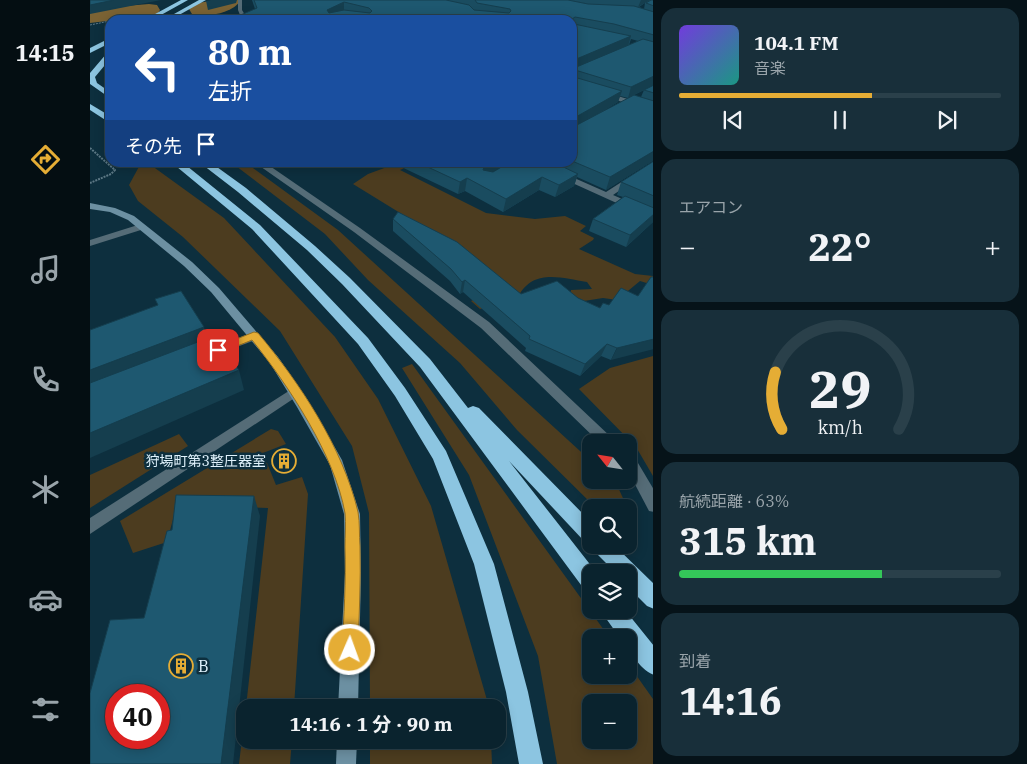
<!DOCTYPE html>
<html lang="ja">
<head>
<meta charset="utf-8">
<style>
	body { margin:0; font-family:"IBM Plex Serif","Noto Sans JP",serif; background:#182f3a; color:#f1f3f6; height:100vh; display:flex; flex-direction:column; font-size:19px; white-space:nowrap }
	* { box-sizing:border-box; margin:0 }
	p { font-size:16px; color:#99a4aa }
	.icon { flex:none; width:28px; height:28px; fill:none; stroke:currentColor; stroke-width:2; stroke-linecap:round; stroke-linejoin:round }
	.map { position:relative; flex:1; overflow:hidden }
	.drawer { display:flex; flex-direction:column; gap:8px; padding:8px; background:#061319; width:374px }
	.drawer>* { flex:none }
	.top-card { position:absolute; left:15px; top:15px; width:472px; height:152px; border-radius:15px; box-shadow:0 2px 12px #0003,0 0 0 1px #2a404a; background:#1a4fa0; color:#fff; overflow:hidden }
	.needle { width:32px; rotate:300deg }
	.controls { position:absolute; left:492px; top:434px; display:grid; gap:10px }
	.controls a { display:grid; place-items:center; width:55px; height:55px; border-radius:10px; background:#0a232e; box-shadow:0 2px 12px #0003,0 0 0 1px #2a404a; font-size:25px }
	.speed { position:absolute; left:15px; top:684px; display:flex; gap:10px; font-size:25px; font-weight:700; text-align:center }
	.speed>* { display:grid; place-content:center; width:65px; height:65px; border-radius:50%; background:#0a232e; box-shadow:0 2px 12px #0003,0 0 0 1px #2a404a; line-height:1 }
	.speed .limit { border:8px solid #d22; background:#fff; color:#111 }
	.pin { position:absolute; display:grid; place-items:center; width:42px; height:42px; color:#fff; margin:-21px; border-radius:10px; box-shadow:0 2px 8px #0006 }
	.me { position:absolute; width:55px; margin:-28px; rotate:2deg; stroke-linejoin:round; filter:drop-shadow(0 0 4px #0008) }
	.turn { display:flex; align-items:center; gap:18px; height:105px; padding:0 20px; font-size:22px }
	.turn .icon { width:65px; height:65px; stroke-width:2.5 }
	.turn b { display:block; font-size:35px; line-height:42px }
	.then { display:flex; align-items:center; height:48px; padding:0 20px; background:#0003; gap:10px; font-size:19px }
	.big { font-size:38px; font-weight:700; line-height:1.1 }
	.drawer .card { flex:1; display:flex; flex-direction:column; justify-content:center; gap:8px; min-width:0; padding:0 18px; border-radius:15px; background:#182f3a }
	.drawer .dial { align-items:center; gap:0 }
	.dial svg { height:130px; overflow:visible; fill:none; stroke:#2a404a; stroke-width:7; stroke-linecap:round; text-anchor:middle }
	.dial text { fill:#f1f3f6; stroke:none }
	.song { display:flex; align-items:center; gap:15px }
	.cover { width:60px; height:60px; border-radius:8px; background:linear-gradient(135deg,hsl(260 70% 55%),hsl(170 70% 35%)) }
	.played { height:5px; border-radius:2px; background:linear-gradient(90deg,#e5ad35 60%,#2a404a 60%) }
	.keys { display:flex; justify-content:space-around; direction:ltr }
	.heat { display:flex; justify-content:space-between; align-items:center; font-size:28px; direction:ltr }
	.charge { height:8px; border-radius:4px; background:linear-gradient(90deg,#34c759 63%,#2a404a 0) }
	.trip { position:absolute; left:146px; top:699px; width:270px; height:50px; border-radius:15px; background:#0a232e; box-shadow:0 2px 12px #0003,0 0 0 1px #2a404a; font-weight:700; line-height:50px; text-align:center }
	main { display:flex; flex:1; min-height:0 }
	.dock { display:flex; flex-direction:column; width:90px; justify-content:space-around; align-items:center; background:#040e12; color:#99a4aa }
	.dock .icon { width:35px; height:35px }
	.dock .current { color:#e5ad35 }
	.dock b { font-size:22px; color:#f1f3f6 }
	.map>svg:first-child { display:block }
</style>
</head>
<body>
<main>
<nav class="dock">
<b>14:15</b>
<svg class="icon current" aria-label="directions" viewBox="0 0 24 24"><path d="M12 3l9 9-9 9-9-9zM9 14v-3h6M13 9l2 2-2 2"/></svg>
<svg class="icon" aria-label="music" viewBox="0 0 24 24"><path d="M9 18V5l10-2v13"/><circle cx="6" cy="18" r="3"/><circle cx="16" cy="16" r="3"/></svg>
<svg class="icon" aria-label="phone" viewBox="0 0 24 24"><path d="M5 4h4l2 5-3 2q2 4 5 5l2-3 5 2v4C11 20 4 13 5 4z"/></svg>
<svg class="icon" aria-label="climate" viewBox="0 0 24 24"><path d="M12 3v18M4 7l16 10M4 17L20 7"/></svg>
<svg class="icon" aria-label="car" viewBox="0 0 24 24"><path d="M5 17H2v-5l4-1 3-4h7l3 4 3 1v5h-3M9 17h6M6 11h13"/><circle cx="7" cy="17" r="2"/><circle cx="17" cy="17" r="2"/></svg>
<svg class="icon" aria-label="filters" viewBox="0 0 24 24"><path d="M4 7h16M4 17h16"/><circle cx="9" cy="7" r="2"/><circle cx="15" cy="17" r="2"/></svg>
</nav>
<div class="map">
<svg width="564" height="764" viewBox="0 0 564 764">
	<rect width="100%" height="100%" fill="#0d2f3e"/>
	<!-- green -->
	<g fill="#4c3c1f" fill-rule="evenodd">
		<polygon points="51,163 58,163 134,218 245,337 288,399 341,506 399,707 280,707 279,513 262,446 190,331 93,237 48,201 39,185"/>
		<polygon points="142,163 156,163 248,230 501,461 501,480 522,480 527,485 537,507 505,507 427,430 370,363 278,280 235,234"/>
		<path d="M 308,163 L 325,163 L 310,170 L 396,213 L 445,219 L 475,216 L 496,226 L 490,231 L 504,238 L 503,240 L 489,249 L 545,274 L 563,276 L 563,285 L 550,281 L 527,300 L 513,298 L 481,303 L 481,290 L 502,289 L 497,282 C 471,278 443,268 428,297 L 390,309 L 381,301 L 415,285 L 367,248 L 263,184 L 278,174 Z"/>
		<polygon points="563,356 564,356 563,476 546,447 489,389 520,368"/>
		<path d="M 322,364 L 519,637 L 501,638 L 501,675 L 539,675 L 539,665 L 563,699 L 563,764 L 467,764 L 448,656 L 379,475 L 312,368 ZM 501,702 L 539,702 L 539,740 L 501,740 Z"/>
		<polygon points="181,429 188,431 196,444 173,453 186,485 212,477 218,494 204,707 156,707 178,508 87,504 77,542 43,553 30,521"/>
		<polygon points="89,434 98,446 0,508 0,475"/>
		<polygon points="155,713 155,740 202,740 200,764 149,764"/>
		<polygon points="280,740 401,740 402,764 280,764"/>
	</g>
	<g fill="none" stroke-linecap="round" stroke-linejoin="round">
		<!-- river -->
		<g fill="#7b6334" fill-rule="evenodd">
			<path d="M 126,0 L 151,0 C 142,14 118,17 102,14 L 99,9 L 102,4 Z"/>
			<polygon points="59,4 67,5 70,10 67,15 0,23 0,9"/>
		</g>
		<!-- path-far1 -->
		<g stroke="#5c7885" stroke-width="1" stroke-dasharray="2 1" stroke-linecap="butt">
			<polyline points="25,20 39,17"/>
			<polyline points="0,25 20,21"/>
		</g>
		<!-- path -->
		<polyline stroke="#5c7885" stroke-width="2" stroke-dasharray="2 1" stroke-linecap="butt" points="0,148 25,170 21,174 0,183"/>
		<!-- lane -->
		<polygon fill="#556c77" fill-rule="evenodd" points="205,387 209,389 211,392 209,395 0,534 0,518"/>
		<!-- street -->
		<g fill="#556c77" fill-rule="evenodd">
			<polygon points="148,0 152,0 152,10 158,20 152,20 148,10"/>
			<polygon points="482,82 564,107 564,112 482,86"/>
			<polygon points="564,161 564,167 523,195 564,213 564,220 436,162 448,162 516,192"/>
			<polygon points="164,162 174,162 270,228 399,322 522,438 524,442 509,442 391,328 264,232"/>
			<polygon points="51,224 56,227 54,229 0,246 0,240"/>
			<polygon points="164,332 170,336 168,339 118,358 112,354 114,351"/>
			<polygon points="539,457 548,463 564,490 564,512 559,511 539,473"/>
		</g>
		<!-- secondary -->
		<g fill="#6c90a2" fill-rule="evenodd">
			<polygon points="0,203 25,208 44,216 102,262 129,288 188,357 217,399 252,460 270,514 271,573 268,708 248,708 255,573 254,514 240,465 207,407 180,363 121,292 94,266 38,220 20,212 0,209"/>
			<polygon points="247,740 267,740 266,764 246,764"/>
		</g>
		<!-- highway -->
		<g fill="#8cc5e1" fill-rule="evenodd">
			<polygon points="91,0 98,0 62,20 54,20"/>
			<polygon points="109,0 116,0 89,15 84,14"/>
			<polygon points="20,38 20,43 0,53 0,48"/>
			<polygon points="17,53 20,53 20,59 5,77 7,83 20,92 20,98 0,84 0,73"/>
			<polygon points="0,104 20,116 20,123 0,110"/>
			<polygon points="81,162 92,162 170,225 278,338 315,388 356,451 404,564 438,692 453,764 429,764 416,692 384,564 343,459 305,396 268,344 162,229"/>
			<polygon points="109,162 120,162 156,188 225,246 260,278 340,359 378,408 383,406 389,408 501,522 501,544 494,541 419,461 506,572 501,572 501,592 494,589 330,367 252,284 217,250 148,192"/>
			<polygon points="502,545 524,545 564,584 564,609 557,606 539,588 539,572 525,572 504,551"/>
			<path d="M 512,610 L 535,610 L 564,646 L 564,675 C 549,669 539,652 539,638 L 530,638 L 515,617 Z"/>
		</g>
	</g>
	<!-- wall -->
	<g fill="#1a4c60" fill-rule="evenodd">
		<path d="M 162,0 L 564,0 L 564,85 L 538,98 L 530,96 L 528,102 L 513,111 L 551,97 L 554,90 L 564,85 L 564,160 L 516,190 L 487,177 L 484,186 L 465,197 L 449,190 L 413,212 L 375,191 L 368,194 L 301,162 L 482,162 L 482,20 L 165,9 ZM 555,3 L 554,9 L 549,7 ZM 541,39 L 548,41 L 539,45 Z"/>
		<polygon points="564,161 564,221 536,247 499,231 503,219 533,197 527,195 531,182"/>
		<polygon points="303,219 431,294 488,298 510,308 548,296 561,277 521,360 511,356 490,376 435,351 436,348 373,292 370,294 360,281 303,231"/>
	</g>
	<!-- shaded-wall -->
	<g fill="#153e4e">
		<polygon points="24,0 71,0 0,14 0,5"/>
		<polygon points="121,0 147,0 146,3 118,10 116,1"/>
		<polygon points="551,0 560,0 548,7"/>
		<polygon points="254,2 254,11 237,20 237,10"/>
		<polygon points="541,36 538,46 482,70 484,60"/>
		<polygon points="564,76 564,85 538,98 541,87"/>
		<polygon points="532,91 528,102 482,129 484,118"/>
		<polygon points="564,151 564,160 516,190 520,177"/>
		<polygon points="402,162 420,162 392,179 394,167"/>
		<polygon points="488,174 484,186 465,197 469,185"/>
		<polygon points="452,177 449,190 413,212 416,199"/>
		<polygon points="377,178 375,191 368,194 370,182"/>
		<polygon points="564,214 563,222 536,247 540,235"/>
		<polygon points="375,280 373,292 370,294 372,282"/>
		<polygon points="114,327 120,347 0,394 0,370"/>
		<polygon points="564,339 564,349 521,360 527,348"/>
		<polygon points="517,344 511,356 490,376 495,364"/>
		<polygon points="149,370 154,390 0,458 0,433"/>
		<polygon points="164,496 170,516 143,764 131,764"/>
	</g>
	<!-- building -->
	<g fill="#1e5870" stroke="#153e4e" fill-rule="evenodd">
		<polygon points="0,0 24,0 0,5"/>
		<path d="M 164,0 L 356,0 L 379,5 L 384,10 L 419,13 L 421,11 L 420,9 L 387,3 L 385,0 L 478,0 L 498,4 L 544,6 L 564,12 L 564,35 L 524,24 L 485,17 L 482,19 L 484,24 L 541,36 L 484,60 L 484,68 L 553,39 L 564,42 L 564,76 L 541,87 L 485,70 L 483,71 L 484,77 L 532,91 L 484,118 L 485,126 L 544,95 L 564,101 L 564,151 L 520,177 L 482,161 L 482,20 L 139,20 L 167,8 ZM 254,2 L 279,8 L 282,11 L 280,13 L 254,10 L 239,13 L 237,10 Z"/>
		<polygon points="561,0 564,0 564,6 556,3"/>
		<polygon points="564,85 564,93 554,90"/>
		<polygon points="564,161 564,196 531,182"/>
		<polygon points="327,162 402,162 394,167 393,170 403,172 420,162 463,162 488,174 469,185 452,177 416,199 377,178 370,182"/>
		<polygon points="535,196 564,208 564,214 540,235 503,219"/>
		<polygon points="308,212 367,242 431,294 467,281 488,298 510,308 513,303 519,305 531,288 548,296 561,277 564,277 564,339 527,348 517,344 495,364 439,339 440,336 375,280 372,282 361,269 303,219"/>
		<polygon points="91,291 114,327 0,370 0,330 68,305 65,299"/>
		<polygon points="121,337 127,347 131,346 149,370 0,433 0,383"/>
		<path d="M 86,495 L 164,496 L 131,764 L 0,764 L 0,693 L 20,620 L 54,618 L 77,531 L 82,530 ZM 26,695 L 69,695 L 69,738 L 26,738 Z"/>
	</g>
	<!-- route -->
	<path fill="#e5ad35" stroke="#957022" d="M 164,332 L 168,333 C 210,383 253,448 268,512 C 270,523 269,535 270,546 C 271,581 269,615 268,650 L 266,656 L 260,658 L 254,656 L 252,650 C 254,616 256,581 255,547 C 255,536 256,524 255,513 C 245,456 199,386 162,340 L 128,354 L 122,350 L 124,348 Z"/>
	<!-- icons -->
	<defs>
		<g id="building-ring" transform="scale(1.25)"><circle r="9.5" fill="#0d2f3e" stroke="#e5ad35" stroke-width="1.5"/><path d="M-4-6H4V6H1V3H-1V6H-4ZM-2.5-4.3h1.7v1.8h-1.7ZM.8-4.3h1.7v1.8H.8ZM-2.5-1h1.7V.8h-1.7ZM.8-1h1.7V.8H.8Z" fill="#e5ad35"/></g>
	</defs>
	<g fill-rule="evenodd">
		<use href="#building-ring" x="194" y="461"/>
		<use href="#building-ring" x="91" y="666"/>
	</g>
	<g text-anchor="middle" stroke-width="5" stroke-linejoin="round" paint-order="stroke">
		<!-- poi labels -->
		<g font-size="14" fill="#e1f3fd" stroke="#0d2f3e" text-anchor="end">
			<text x="176" y="466">狩場町第3整圧器室</text>
		</g>
		<!-- near-poi labels -->
		<g font-size="16" fill="#e1f3fd" stroke="#0d2f3e" text-anchor="start">
			<text x="108" y="672">B</text>
		</g>
	</g>
</svg>
<div class="controls">
<a><svg class="needle" viewBox="-14 -14 28 28"><path d="M0-13l5 13h-10z" fill="#e53935"/><path d="M0 13l5-13h-10z" fill="#99a4aa"/></svg></a>
<a><svg class="icon" aria-label="search" viewBox="0 0 24 24"><circle cx="10" cy="10" r="6"/><path d="M15 15l6 6"/></svg></a>
<a><svg class="icon" aria-label="layers" viewBox="0 0 24 24"><path d="M12 4l9 5-9 5-9-5zM3 14l9 5 9-5"/></svg></a>
<a>+</a>
<a>−</a>
</div>
<div class="speed"><div class="limit">40</div></div>
<div class="pin" style="left:128px;top:350px;background:#d93025"><svg class="icon" aria-label="arrive" viewBox="0 0 24 24"><path d="M6 21V4h12l-3 4 3 4H6"/></svg></div>
<svg class="me" style="left:260px;top:650px" viewBox="-20 -20 40 40"><circle r="17" fill="#e5ad35" stroke="#fff" stroke-width="3"/><path d="M0-11L8 9 0 5-8 9z" fill="#fff"/></svg>
<div class="trip">14:16 · 1 分 · 90 m</div>
<div class="top-card">
<div class="turn"><svg class="icon" aria-label="left" viewBox="0 0 24 24"><path d="M17 20v-9H6M10 6l-5 5 5 5"/></svg><div><b>80 m</b>左折</div></div>
<div class="then">その先<svg class="icon" aria-label="arrive" viewBox="0 0 24 24"><path d="M6 21V4h12l-3 4 3 4H6"/></svg></div>
</div>
</div>
<section class="drawer">
<div class="card">
<div class="song"><i class="cover"></i><div><b>104.1 FM</b><p>音楽</p></div></div>
<div class="played"></div>
<div class="keys"><svg class="icon" aria-label="previous" viewBox="0 0 24 24"><path d="M18 5L8 12l10 7zM5 5v14"/></svg><svg class="icon" aria-label="pause" viewBox="0 0 24 24"><path d="M8 5v14M16 5v14"/></svg><svg class="icon" aria-label="next" viewBox="0 0 24 24"><path d="M6 5l10 7-10 7zM19 5v14"/></svg></div>
</div>
<div class="card"><p>エアコン</p>
<div class="heat"><a>−</a><b class="big">22°</b><a>+</a></div>
</div>
<div class="card dial"><svg viewBox="0 0 100 80">
<path d="M14 69A42 42 0 1 1 86 69"/>
<path d="M14 69A42 42 0 0 1 10 34" stroke="#e5ad35"/>
<text x="50" y="56" font-size="32" font-weight="700">29</text>
<text x="50" y="72" font-size="11">km/h</text>
</svg></div>
<div class="card"><p>航続距離 · 63%</p><b class="big">315 km</b><div class="charge"></div></div>
<div class="card"><p>到着</p><b class="big">14:16</b></div>
</section>
</main>
</body>
</html>
